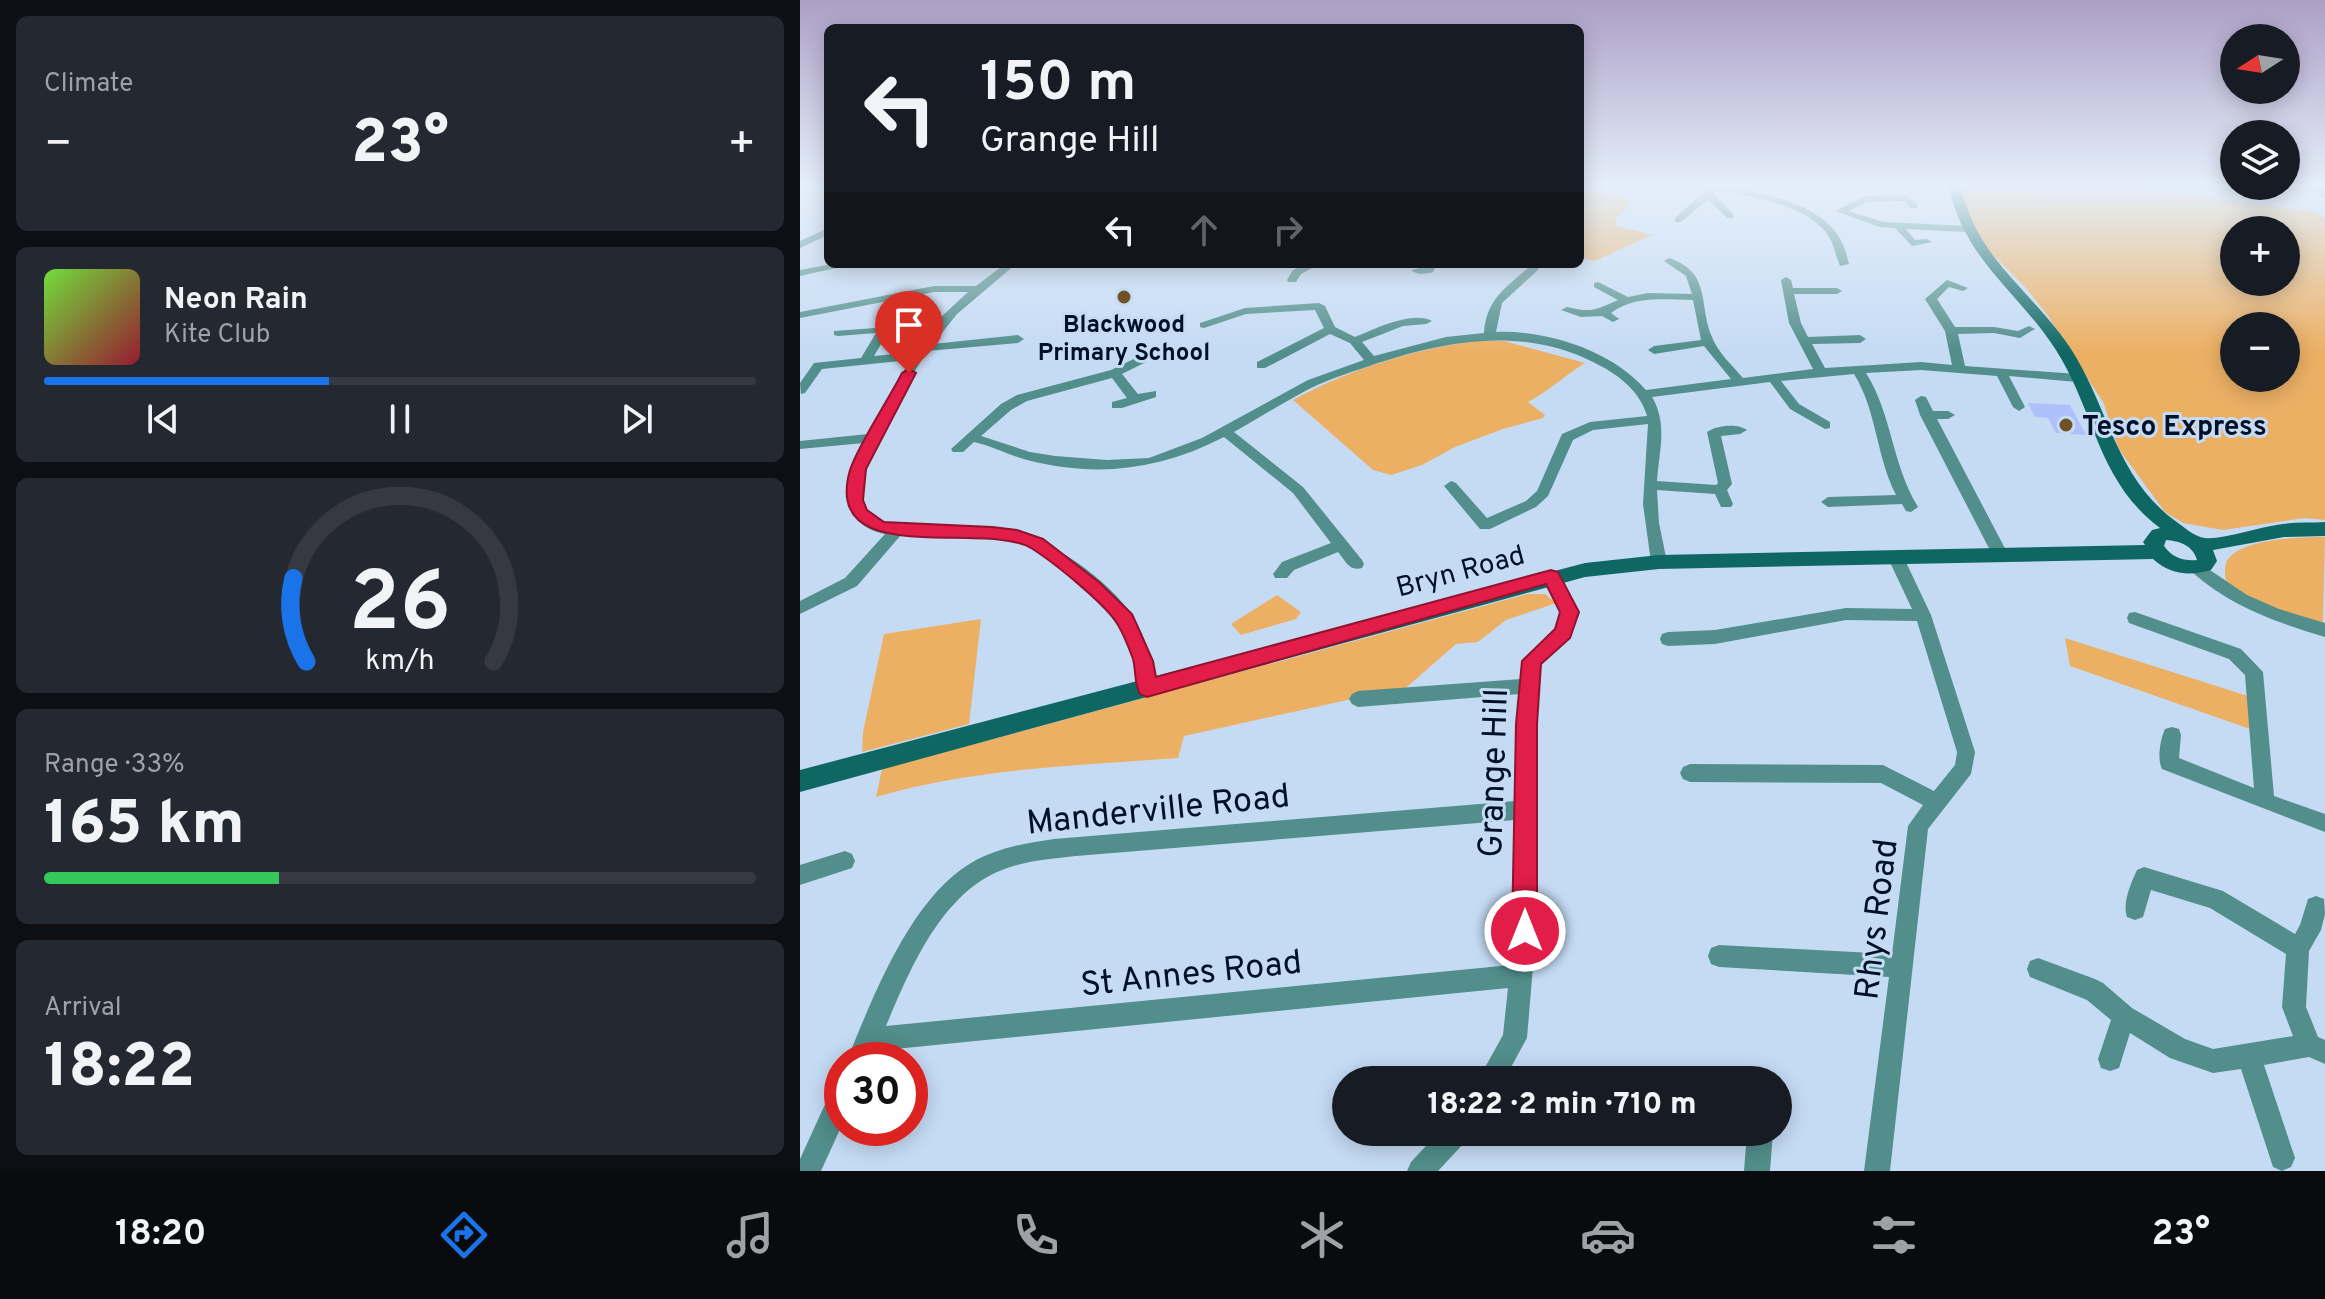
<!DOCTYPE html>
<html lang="en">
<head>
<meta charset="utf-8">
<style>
	body { margin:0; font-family:Overpass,sans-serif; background:#242831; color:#f1f3f6; height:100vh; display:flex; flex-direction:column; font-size:30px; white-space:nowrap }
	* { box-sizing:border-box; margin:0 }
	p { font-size:26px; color:#9ea1a6 }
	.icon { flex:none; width:44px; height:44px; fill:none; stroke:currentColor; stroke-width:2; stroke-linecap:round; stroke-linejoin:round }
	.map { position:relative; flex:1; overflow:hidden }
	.panel { display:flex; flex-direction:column; gap:16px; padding:16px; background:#0d0f14; width:800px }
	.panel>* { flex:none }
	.top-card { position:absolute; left:24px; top:24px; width:760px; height:244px; border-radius:12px; box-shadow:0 4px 20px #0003; background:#171b24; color:#f1f3f6; overflow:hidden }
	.needle { width:52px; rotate:258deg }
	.controls { position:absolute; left:1420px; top:24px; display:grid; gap:16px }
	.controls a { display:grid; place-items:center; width:80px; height:80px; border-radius:50%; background:#171b24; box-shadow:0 4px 20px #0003; font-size:40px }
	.speed { position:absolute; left:24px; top:1042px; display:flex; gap:16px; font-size:40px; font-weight:700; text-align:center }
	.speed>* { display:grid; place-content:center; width:104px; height:104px; border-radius:50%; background:#171b24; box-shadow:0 4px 20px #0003; line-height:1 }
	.speed .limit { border:12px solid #d22; background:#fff; color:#111 }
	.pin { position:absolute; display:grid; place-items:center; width:68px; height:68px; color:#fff; margin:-82px -34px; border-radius:50% 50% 50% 0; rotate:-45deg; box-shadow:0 0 8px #0007 }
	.pin .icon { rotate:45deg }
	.me { position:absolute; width:88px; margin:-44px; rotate:0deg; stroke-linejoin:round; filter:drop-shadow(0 0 6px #0008) }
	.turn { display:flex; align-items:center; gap:28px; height:168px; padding:0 24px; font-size:36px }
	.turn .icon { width:104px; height:104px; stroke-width:2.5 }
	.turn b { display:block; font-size:56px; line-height:68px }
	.lanes { display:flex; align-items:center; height:76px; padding:0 24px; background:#0003; justify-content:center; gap:40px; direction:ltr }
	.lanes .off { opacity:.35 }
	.big { font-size:60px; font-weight:800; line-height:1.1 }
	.panel .card { flex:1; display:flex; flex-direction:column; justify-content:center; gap:12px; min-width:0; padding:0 28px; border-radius:12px; background:#242831 }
	.panel .dial { align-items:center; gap:0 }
	.dial svg { height:208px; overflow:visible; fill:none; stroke:#363941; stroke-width:7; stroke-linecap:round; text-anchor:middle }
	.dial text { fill:#f1f3f6; stroke:none }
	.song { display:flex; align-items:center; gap:24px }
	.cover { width:96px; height:96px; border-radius:12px; background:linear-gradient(135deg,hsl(100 70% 55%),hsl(350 70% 35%)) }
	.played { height:8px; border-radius:4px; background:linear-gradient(90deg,#1a73e8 40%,#363941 40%) }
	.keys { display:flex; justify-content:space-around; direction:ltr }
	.heat { display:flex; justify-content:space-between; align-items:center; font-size:44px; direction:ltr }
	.charge { height:12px; border-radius:6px; background:linear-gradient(90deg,#34c759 33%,#363941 0) }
	.trip { position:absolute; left:532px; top:1066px; width:460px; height:80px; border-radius:40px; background:#171b24; box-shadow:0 4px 20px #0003; font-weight:800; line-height:80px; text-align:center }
	.dock { display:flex; height:128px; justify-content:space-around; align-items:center; background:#090b0e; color:#9ea1a6 }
	.dock .icon { width:56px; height:56px }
	.dock .current { color:#1a73e8 }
	.dock b { font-size:36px; color:#f1f3f6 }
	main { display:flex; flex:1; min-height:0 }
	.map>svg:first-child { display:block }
</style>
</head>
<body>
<main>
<section class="panel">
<div class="card"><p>Climate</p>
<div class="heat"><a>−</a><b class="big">23°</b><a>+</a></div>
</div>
<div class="card">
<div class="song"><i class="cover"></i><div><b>Neon Rain</b><p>Kite Club</p></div></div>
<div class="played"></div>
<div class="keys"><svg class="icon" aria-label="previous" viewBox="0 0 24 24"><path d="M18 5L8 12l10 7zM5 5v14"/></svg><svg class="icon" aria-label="pause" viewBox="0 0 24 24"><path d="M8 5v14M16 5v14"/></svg><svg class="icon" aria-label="next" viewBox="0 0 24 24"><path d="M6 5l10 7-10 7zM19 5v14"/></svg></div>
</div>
<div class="card dial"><svg viewBox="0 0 100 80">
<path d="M14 69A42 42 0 1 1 86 69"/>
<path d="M14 69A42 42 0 0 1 9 37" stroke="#1a73e8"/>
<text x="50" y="56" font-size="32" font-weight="700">26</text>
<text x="50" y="72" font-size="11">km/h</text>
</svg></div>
<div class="card"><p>Range · 33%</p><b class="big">165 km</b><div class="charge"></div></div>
<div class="card"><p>Arrival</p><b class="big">18:22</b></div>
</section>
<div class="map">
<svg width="1525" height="1171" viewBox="0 0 1525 1171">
	<rect width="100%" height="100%" fill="#c5dbf4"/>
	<!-- green -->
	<g fill="#ecb065" fill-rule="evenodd">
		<polygon points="784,187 800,187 832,202 816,218 816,226 852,235 794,261 780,257 780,189"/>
		<path d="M 1166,187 L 1239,190 L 1239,187 L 1334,187 L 1515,212 L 1525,218 L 1525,520 L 1505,518 L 1423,530 L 1383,523 L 1365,512 L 1318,448 L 1304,404 L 1248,316 L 1226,288 L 1178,240 L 1163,203 ZM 1434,230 L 1486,230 L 1486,282 L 1434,282 ZM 1434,326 L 1486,326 L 1486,378 L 1434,378 Z"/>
		<path d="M 677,341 L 704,341 L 785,363 C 764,376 749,391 728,402 L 745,415 L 743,418 L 703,429 L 655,447 L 622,465 L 591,475 L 573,470 L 493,400 C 550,369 614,349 677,341 Z"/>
		<path d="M 1525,537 L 1523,623 C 1492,615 1455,608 1430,586 C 1425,581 1425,576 1425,569 C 1425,538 1503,537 1525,537 Z"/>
		<path d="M 728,594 L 745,594 L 756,603 L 706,620 L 678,642 L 656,644 L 600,693 L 570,695 L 384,736 L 378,758 C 276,766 174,768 76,797 L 82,769 Z"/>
		<polygon points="477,595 501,612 496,619 441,635 431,624"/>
		<polygon points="181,619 169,724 62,752 63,732 84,634"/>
		<polygon points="1265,638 1451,697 1450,729 1270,666"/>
	</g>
	<!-- building -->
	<polygon fill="#aec0f9" points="1228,403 1270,405 1286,435 1256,433 1248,418 1235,417"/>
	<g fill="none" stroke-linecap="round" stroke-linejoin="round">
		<!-- street -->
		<g fill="#528e8b" fill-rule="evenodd">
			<path d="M 910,187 C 946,187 1010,200 1034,230 C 1042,240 1046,251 1049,264 L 1040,266 C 1035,254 1034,242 1025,231 C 1000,203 953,198 918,190 L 914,194 L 933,214 L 933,218 L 927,218 L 908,199 L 881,222 L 875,222 L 875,218 Z"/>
			<polygon points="1508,187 1519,187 1525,191 1525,198"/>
			<polygon points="1106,195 1117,204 1117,208 1111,208 1104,201 1067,202 1048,211 1084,222 1166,226 1171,229 1166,232 1106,229 1115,240 1127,239 1132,242 1112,246 1095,228 1080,227 1035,211 1065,196"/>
			<polygon points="28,228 28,235 0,248 0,241"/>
			<path d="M 869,258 C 912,273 898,303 912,337 C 918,353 932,365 943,378 L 1013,369 L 989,323 L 981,280 L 986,277 L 991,280 L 993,288 L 1037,288 L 1042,291 L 1037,294 L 994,294 L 1001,323 L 1008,337 L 1060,335 L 1066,339 L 1060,343 L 1012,344 L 1025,368 L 1121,362 L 1152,365 L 1145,331 L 1125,299 L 1147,280 L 1168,288 L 1163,291 L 1149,287 L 1137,299 L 1155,327 L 1194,327 L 1218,331 L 1229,326 L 1235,329 L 1220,338 L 1194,333 L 1158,334 L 1165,366 L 1277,374 L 1283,378 L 1277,382 L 1209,376 L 1225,407 L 1219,411 L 1213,407 L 1197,376 L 1121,370 L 1066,373 C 1092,414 1092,465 1118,507 L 1111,512 L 1106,511 L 1102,504 L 1028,507 L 1021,502 L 1028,497 L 1096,495 C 1076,456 1077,411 1054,374 L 981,381 L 999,404 L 1030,422 L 1030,428 L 1025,429 L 990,409 L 970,382 L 852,397 C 868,424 859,451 857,481 L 916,485 L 918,483 L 907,432 C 916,425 938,423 947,430 L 940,434 L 921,436 L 932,484 L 927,490 L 933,504 L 931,507 L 921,507 L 915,494 L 857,490 L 859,523 L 867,562 L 859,568 L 851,562 L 843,504 L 848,424 L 793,430 L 773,440 L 748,496 L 736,507 L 690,529 L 680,529 L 644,486 L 651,481 L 656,483 L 687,518 L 726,501 L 737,491 L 762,434 L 790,422 L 847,416 C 840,390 816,373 793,362 C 723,327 649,340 578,363 C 555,371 531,378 509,389 C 484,402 459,418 434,432 L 503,487 L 562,560 L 564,564 L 562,568 C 549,572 545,560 538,552 L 494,570 L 487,578 L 475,578 L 473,574 L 482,562 L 531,543 L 493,493 L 424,437 C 360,470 297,478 227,460 C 208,455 192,446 174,442 L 163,452 L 153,452 L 151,449 L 201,404 L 217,395 L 311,370 L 342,355 L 346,356 L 346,362 L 322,374 L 338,394 L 356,391 L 356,397 L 322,408 L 312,408 L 312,402 L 327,398 L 312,378 L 227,401 L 211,410 L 181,436 L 230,452 L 255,456 L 307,460 L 349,458 L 402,438 L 508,380 L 564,360 L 550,343 L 530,334 L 465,368 L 457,368 L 457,362 L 524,328 L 515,310 L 446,314 L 404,328 L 400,327 L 400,323 L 445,308 L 519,303 L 525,306 L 535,327 L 555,337 C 574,329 613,310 632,321 L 626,324 L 603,326 L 562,342 L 574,356 L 646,337 L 684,333 C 686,300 705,288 728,268 L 727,264 L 737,264 L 739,269 L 702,303 L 696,332 C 748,330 811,350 846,390 L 931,379 L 904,346 L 854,354 L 848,350 L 854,346 L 901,340 L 893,300 C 865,300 835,295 811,313 L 819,319 L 813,322 L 802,316 L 781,317 L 761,310 L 767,307 C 791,313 796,310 818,300 L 794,287 L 794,283 L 798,282 L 828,297 L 848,293 L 892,294 L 886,276 L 864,261 Z"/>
			<polygon points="32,264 54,264 0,276 0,270"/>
			<path d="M 205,264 L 216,264 L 157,314 L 133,344 L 218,335 L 224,339 L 218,343 L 127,351 C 110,379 43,483 69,512 C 89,535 168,524 199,528 C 246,534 314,582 337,623 C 345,639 361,677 353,693 L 347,695 L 341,693 L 338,688 C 335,666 331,642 319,623 C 301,595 245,549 212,540 C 177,532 137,537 101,535 L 57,586 L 0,614 L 0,601 L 45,578 L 85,534 C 34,524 49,476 64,443 L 0,449 L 0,441 L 68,434 L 110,360 L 22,369 L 5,393 L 1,394 L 0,383 L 14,363 L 61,358 L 76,333 L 38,336 L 34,335 L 34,331 L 88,327 L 90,329 L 74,356 L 115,352 L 141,317 L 168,292 L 134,292 L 0,318 L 0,312 L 134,286 L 176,286 Z"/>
			<polygon points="506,264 520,264 501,274 496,282 488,282 487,280 493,270"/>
			<path d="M 627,264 L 637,264 L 633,272 C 626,274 615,275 611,270 L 625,267 Z"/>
			<polygon points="1121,396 1126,397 1133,411 1148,411 1155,415 1148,419 1137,419 1209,556 1206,560 1201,562 1193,556 1120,415 1115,400"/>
			<polygon points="1096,552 1104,558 1131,615 1175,752 1171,774 1128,829 1090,1171 1064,1171 1089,977 919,967 911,964 908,956 911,948 919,945 1092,954 1108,826 1123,805 1081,783 890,782 883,779 880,773 883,767 890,764 1083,765 1134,791 1155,765 1157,752 1117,621 1046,620 915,644 868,646 862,644 860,639 862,634 868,632 915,630 1046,608 1112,609 1088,558"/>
			<path d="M 1398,562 L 1447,595 L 1479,609 L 1525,623 L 1525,637 C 1476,622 1431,607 1392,572 L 1390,568 L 1392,564 Z"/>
			<path d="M 751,570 L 757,572 L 778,612 L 770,638 L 740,664 L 735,724 L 736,931 L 727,1038 L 704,1080 L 678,1080 L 703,1035 L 708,988 L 75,1051 L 71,1060 L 47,1060 C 73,997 110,899 171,863 C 197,848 226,843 254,839 L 716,801 L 720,694 L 558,707 L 552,704 L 549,699 L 552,694 L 558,691 L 721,679 L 726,656 L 757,630 L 762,612 L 743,576 ZM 715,820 L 714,931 L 711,965 L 86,1026 C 109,972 139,898 197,872 C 221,861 250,859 276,856 Z"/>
			<path d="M 1335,612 L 1441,649 L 1463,672 L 1474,796 L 1525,814 L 1525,832 L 1362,769 C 1357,759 1360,740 1365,729 L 1372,727 L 1379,729 L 1381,735 L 1379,758 L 1454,788 L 1445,675 L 1429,659 L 1329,623 L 1327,618 L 1329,613 Z"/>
			<polygon points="45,851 52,854 55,861 52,868 0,885 0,865"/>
			<path d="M 1344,867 L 1423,891 L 1495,934 L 1500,925 L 1508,899 L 1516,896 L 1524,899 L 1525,914 L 1521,930 L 1509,951 L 1506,1007 L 1518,1037 L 1525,1040 L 1525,1064 L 1509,1057 L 1464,1065 L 1495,1158 L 1491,1167 L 1482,1171 L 1473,1167 L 1441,1069 L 1413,1073 L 1370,1058 L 1330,1033 L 1319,1068 L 1310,1071 L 1301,1068 L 1298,1059 L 1311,1020 L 1287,1000 L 1230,977 L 1227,969 L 1230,961 L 1238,958 L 1295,979 L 1303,983 L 1332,1008 L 1385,1039 L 1413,1049 L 1493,1036 L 1482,1007 L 1486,954 L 1410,908 L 1351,890 L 1343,917 L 1335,920 L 1327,917 C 1322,903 1331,883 1337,870 Z"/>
			<polygon points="42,1084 42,1125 21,1171 0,1171 0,1159 33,1087"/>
			<polygon points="639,1132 670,1132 666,1141 638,1171 607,1171 611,1162"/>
			<polygon points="947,1132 973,1132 970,1171 944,1171"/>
		</g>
		<!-- secondary -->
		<path fill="#0f6764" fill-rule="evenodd" d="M 1149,187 L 1161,187 C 1177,259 1230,289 1269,346 C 1308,404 1314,475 1374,520 C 1383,526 1394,537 1405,538 C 1422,540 1463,526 1483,524 C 1496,522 1511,523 1525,522 L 1525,536 L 1484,537 L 1413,550 L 1417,561 L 1411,570 C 1390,576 1370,575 1353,559 L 859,569 L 785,577 L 0,792 L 0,770 L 785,563 L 859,555 L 1345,545 L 1343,542 L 1352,530 L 1360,528 C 1297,481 1295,411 1256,350 C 1218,291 1165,261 1149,187 ZM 1366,540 C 1379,541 1393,545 1397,560 C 1383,561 1373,558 1364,546 Z"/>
	</g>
	<!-- sky -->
	<linearGradient id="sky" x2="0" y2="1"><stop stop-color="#ac9fc6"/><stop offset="0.53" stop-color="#e5effa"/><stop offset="1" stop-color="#e5effa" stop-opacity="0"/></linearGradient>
	<rect width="1525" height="351" fill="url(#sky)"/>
	<!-- route -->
	<path fill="#e11d48" stroke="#92132f" stroke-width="2" d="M 109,369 L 116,373 L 66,469 L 63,500 L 67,510 L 84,522 L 192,527 L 217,530 L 243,539 L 299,582 L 332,614 L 353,661 L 356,677 L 751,570 L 758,572 L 779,612 L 770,638 L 741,664 L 737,724 L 737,931 L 733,940 L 725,944 L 716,940 L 712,931 L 716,724 L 722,661 L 755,629 L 760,612 L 746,584 L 347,697 L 340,694 C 334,683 336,670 333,659 C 329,648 324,635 318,625 C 307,605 252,561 231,548 C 183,520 21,571 50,470 C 58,445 89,399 102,373 Z"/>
	<!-- markers -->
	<g fill="#715127" stroke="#c5dbf4" stroke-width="3">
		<circle cx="324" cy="297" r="8"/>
		<circle cx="1266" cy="425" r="8"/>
	</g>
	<g text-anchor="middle" stroke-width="6" stroke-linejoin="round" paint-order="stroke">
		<!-- far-poi labels -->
		<g font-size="24" font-weight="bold" fill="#001026" stroke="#c5dbf4">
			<text x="324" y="332">Blackwood<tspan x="324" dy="28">Primary School</tspan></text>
		</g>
		<!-- poi labels -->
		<g font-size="28" font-weight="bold" fill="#001026" stroke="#c5dbf4" text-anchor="start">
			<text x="1282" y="435">Tesco Express</text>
		</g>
		<!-- street labels -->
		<g font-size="28" fill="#001026" stroke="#c5dbf4">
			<text transform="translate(660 570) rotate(-15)" y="10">Bryn Road</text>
		</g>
		<!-- near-street labels -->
		<g font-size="34" fill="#001026" stroke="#c5dbf4">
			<text transform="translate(692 773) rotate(-88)" y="12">Grange Hill</text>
			<text transform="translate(358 808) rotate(-6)" y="12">Manderville Road</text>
			<text transform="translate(1075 919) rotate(-83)" y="12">Rhys Road</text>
			<text transform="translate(391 972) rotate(-6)" y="12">St Annes Road</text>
		</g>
	</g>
</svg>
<div class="controls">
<a><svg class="needle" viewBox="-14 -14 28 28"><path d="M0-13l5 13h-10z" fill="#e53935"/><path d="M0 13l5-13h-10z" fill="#9ea1a6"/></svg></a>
<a><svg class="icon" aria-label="layers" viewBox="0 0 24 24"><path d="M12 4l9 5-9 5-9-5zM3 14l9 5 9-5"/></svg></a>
<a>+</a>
<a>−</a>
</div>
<div class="speed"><div class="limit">30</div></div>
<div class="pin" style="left:109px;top:373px;background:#d93025"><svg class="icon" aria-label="arrive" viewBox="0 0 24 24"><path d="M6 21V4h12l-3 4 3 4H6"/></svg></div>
<svg class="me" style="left:725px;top:931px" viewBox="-20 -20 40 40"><circle r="17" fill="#e11d48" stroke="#fff" stroke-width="3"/><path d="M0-11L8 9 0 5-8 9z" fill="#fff"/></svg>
<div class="trip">18:22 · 2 min · 710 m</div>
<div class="top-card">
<div class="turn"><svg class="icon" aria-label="left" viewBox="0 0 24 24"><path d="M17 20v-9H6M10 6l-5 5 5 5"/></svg><div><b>150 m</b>Grange Hill</div></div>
<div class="lanes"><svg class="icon" aria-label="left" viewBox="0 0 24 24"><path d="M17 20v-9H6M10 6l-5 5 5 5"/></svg><svg class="icon off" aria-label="ahead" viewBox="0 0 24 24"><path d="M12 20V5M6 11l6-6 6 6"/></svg><svg class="icon off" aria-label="right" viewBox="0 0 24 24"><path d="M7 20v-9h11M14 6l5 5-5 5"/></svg></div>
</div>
</div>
</main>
<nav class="dock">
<b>18:20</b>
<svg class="icon current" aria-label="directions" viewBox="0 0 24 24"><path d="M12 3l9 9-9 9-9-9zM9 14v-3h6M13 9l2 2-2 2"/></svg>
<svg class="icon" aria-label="music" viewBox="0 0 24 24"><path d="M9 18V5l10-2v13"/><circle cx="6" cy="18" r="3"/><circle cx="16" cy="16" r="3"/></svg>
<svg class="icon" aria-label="phone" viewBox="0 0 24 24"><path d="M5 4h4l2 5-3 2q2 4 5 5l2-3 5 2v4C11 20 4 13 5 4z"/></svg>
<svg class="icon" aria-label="climate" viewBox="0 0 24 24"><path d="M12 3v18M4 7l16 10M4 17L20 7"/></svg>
<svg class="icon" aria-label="car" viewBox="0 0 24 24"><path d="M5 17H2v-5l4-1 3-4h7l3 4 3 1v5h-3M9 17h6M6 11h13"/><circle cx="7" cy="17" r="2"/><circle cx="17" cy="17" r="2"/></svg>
<svg class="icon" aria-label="filters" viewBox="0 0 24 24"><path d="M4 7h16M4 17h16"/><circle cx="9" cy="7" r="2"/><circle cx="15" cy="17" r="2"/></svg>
<b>23°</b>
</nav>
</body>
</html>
